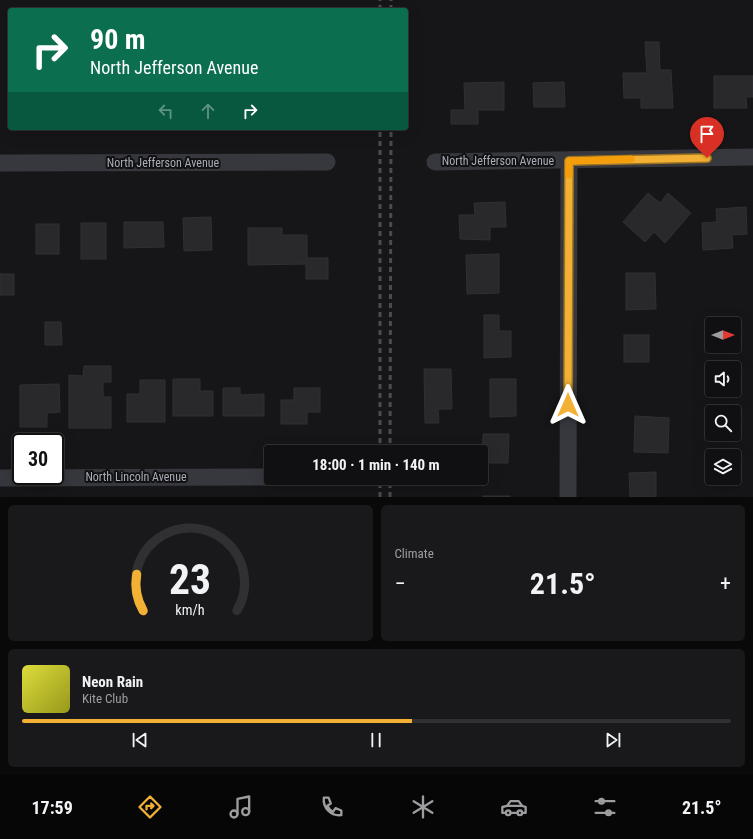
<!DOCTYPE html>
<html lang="en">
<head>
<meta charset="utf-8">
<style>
	body { margin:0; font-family:"Roboto Condensed",sans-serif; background:#19191b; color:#f1f3f6; height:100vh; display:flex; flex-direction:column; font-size:15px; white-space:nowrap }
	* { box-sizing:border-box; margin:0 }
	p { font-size:13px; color:#9c9d9f }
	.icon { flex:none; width:22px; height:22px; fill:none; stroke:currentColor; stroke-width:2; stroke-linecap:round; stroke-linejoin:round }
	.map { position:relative; height:497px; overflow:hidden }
	.panel { display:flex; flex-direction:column; gap:8px; padding:8px; background:#09090a; flex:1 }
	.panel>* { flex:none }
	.top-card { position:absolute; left:8px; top:8px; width:400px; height:122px; border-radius:4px; box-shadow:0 4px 16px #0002,0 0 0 1px #303032; background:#0b6e4f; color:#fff; overflow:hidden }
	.needle { width:26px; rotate:90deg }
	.buttons { position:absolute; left:705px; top:317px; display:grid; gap:8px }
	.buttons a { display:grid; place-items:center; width:36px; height:36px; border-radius:4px; background:#101012; box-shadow:0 4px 16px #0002,0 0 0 1px #303032; font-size:20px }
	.speed { position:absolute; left:12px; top:433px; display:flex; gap:8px; font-size:20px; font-weight:700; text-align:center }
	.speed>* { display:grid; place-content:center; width:52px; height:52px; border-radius:50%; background:#101012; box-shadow:0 4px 16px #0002,0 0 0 1px #303032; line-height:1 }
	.speed .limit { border:2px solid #111; border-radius:6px; background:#fff; color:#111 }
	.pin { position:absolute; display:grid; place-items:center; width:34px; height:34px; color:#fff; margin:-41px -17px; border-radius:50% 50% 50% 0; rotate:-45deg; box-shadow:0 0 4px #0007 }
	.pin .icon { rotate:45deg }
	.me { position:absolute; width:44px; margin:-22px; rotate:0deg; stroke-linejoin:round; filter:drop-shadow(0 0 3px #0008) }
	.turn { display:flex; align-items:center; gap:14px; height:84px; padding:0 16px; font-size:18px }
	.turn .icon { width:52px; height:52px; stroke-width:2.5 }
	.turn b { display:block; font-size:28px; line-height:34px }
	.lanes { display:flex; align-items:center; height:38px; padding:0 16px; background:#0003; justify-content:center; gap:20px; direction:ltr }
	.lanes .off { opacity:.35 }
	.big { font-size:30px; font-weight:700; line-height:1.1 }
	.panel .card { flex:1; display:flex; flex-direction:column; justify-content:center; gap:6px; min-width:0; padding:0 14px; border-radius:6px; background:#19191b }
	.panel .dial { align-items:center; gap:0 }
	.dial svg { height:104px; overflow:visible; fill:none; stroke:#303032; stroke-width:7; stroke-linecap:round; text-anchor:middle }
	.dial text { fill:#f1f3f6; stroke:none }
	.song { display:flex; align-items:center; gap:12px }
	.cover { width:48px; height:48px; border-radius:6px; background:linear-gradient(135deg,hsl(60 70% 55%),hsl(60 70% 35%)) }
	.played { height:4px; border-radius:2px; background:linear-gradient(90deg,#f2b134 55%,#303032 55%) }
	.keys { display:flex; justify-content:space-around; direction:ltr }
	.heat { display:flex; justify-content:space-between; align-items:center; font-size:22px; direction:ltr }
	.panel .tiles { flex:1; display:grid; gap:8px; grid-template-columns:1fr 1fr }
	.card:last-child { grid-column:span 2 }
	.trip { position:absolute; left:264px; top:445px; width:224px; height:40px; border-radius:4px; background:#101012; box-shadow:0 4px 16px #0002,0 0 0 1px #303032; font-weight:700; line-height:40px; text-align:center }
	.tabs { display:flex; height:64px; justify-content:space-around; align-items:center; background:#060607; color:#9c9d9f }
	.tabs .icon { width:28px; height:28px }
	.tabs .on { color:#f2b134 }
	.tabs b { font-size:18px; color:#f1f3f6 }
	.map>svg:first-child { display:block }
</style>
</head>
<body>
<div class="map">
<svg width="753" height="497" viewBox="0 0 753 497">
	<rect width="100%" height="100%" fill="#161618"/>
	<!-- building -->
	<g fill="#29292c" stroke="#303034">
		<polygon points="645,42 659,42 660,70 671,70 673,108 641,108 641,98 624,98 623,73 647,73"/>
		<polygon points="714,76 753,76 753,97 746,97 747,108 714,108"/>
		<polygon points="504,82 504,110 478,110 478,124 451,124 451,110 465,110 464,83"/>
		<polygon points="564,82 565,107 534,107 533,83"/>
		<polygon points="648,193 660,203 668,193 691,213 665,243 654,232 645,242 623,222"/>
		<polygon points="505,202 506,227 490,227 490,240 460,239 459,215 475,215 474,203"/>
		<polygon points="746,207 747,234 732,235 733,248 703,250 702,223 717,222 716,209"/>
		<polygon points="211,217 212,250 184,251 183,218"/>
		<polygon points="124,222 163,222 164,247 124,248"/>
		<rect x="81" y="223" width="25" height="36"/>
		<rect x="36" y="224" width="23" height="30"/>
		<polygon points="248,228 282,228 282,235 307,235 307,258 328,258 328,279 306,279 306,264 248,265"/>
		<polygon points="499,254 499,293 467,294 466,255"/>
		<polygon points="626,273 655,273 656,309 626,310"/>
		<rect x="0" y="274" width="14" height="21"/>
		<polygon points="484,315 499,315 499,331 511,331 511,357 484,358"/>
		<polygon points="45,322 61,322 62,345 45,345"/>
		<rect x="624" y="335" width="25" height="27"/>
		<polygon points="84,366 111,366 111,382 103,382 103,397 111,397 111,428 69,428 69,375 83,376"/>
		<polygon points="424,369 451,369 452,409 438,409 439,423 425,423"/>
		<polygon points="173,379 200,379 200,391 213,391 213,416 173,416"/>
		<polygon points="490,379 516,379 516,416 490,417"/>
		<polygon points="140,380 165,380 165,422 127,422 127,394 140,394"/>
		<polygon points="59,384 60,412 47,413 47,427 20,427 20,385"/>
		<polygon points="223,388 240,388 240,395 264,394 264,416 223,416"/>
		<polygon points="294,388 320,388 320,412 307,412 307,424 281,424 281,400 294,400"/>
		<polygon points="635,416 669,418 668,453 634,452"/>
		<polygon points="483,434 509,434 508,463 482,463"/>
		<polygon points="656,472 656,497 630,497 629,473"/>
		<rect x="483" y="496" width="27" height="1"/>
	</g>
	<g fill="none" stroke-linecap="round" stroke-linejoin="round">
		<!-- minor -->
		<g stroke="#37383d" stroke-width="17">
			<polyline points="435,162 753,157"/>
			<polyline points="0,163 327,162"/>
			<polyline points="0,478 271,477"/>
			<polyline points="568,497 569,161"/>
		</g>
		<!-- rail -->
		<g stroke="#4a4c52" stroke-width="3" stroke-dasharray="5 4" stroke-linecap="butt">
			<polyline points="380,10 380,0"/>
			<polyline points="391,10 391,0"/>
			<polyline points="380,452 380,128"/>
			<polyline points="390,452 391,128"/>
			<polyline points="380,497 380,478"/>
			<polyline points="390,497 390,478"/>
		</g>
	</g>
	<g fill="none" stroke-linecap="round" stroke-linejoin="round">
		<!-- route casing -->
		<g stroke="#9d7322" stroke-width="10">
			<polyline id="route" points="568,405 569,161 707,158"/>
		</g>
		<!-- route -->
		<use href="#route" stroke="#f2b134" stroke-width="7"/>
		<!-- slow -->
		<polyline stroke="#f59e0b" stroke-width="7" points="569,175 569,161 631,159"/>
	</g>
	<g text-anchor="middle" stroke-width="4" stroke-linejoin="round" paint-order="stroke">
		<!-- street labels -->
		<g font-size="12" fill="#a8adb8" stroke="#111113">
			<text x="498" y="165">North Jefferson Avenue</text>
			<text x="163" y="167">North Jefferson Avenue</text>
			<text x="136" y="481">North Lincoln Avenue</text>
		</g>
	</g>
</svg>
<div class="buttons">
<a><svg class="needle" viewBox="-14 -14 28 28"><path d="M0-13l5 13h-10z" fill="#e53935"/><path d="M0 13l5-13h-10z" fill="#9c9d9f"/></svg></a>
<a><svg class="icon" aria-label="sound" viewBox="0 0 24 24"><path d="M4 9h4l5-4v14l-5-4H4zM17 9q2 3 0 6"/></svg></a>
<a><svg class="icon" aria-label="search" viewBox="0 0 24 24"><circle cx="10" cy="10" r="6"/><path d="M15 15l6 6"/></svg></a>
<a><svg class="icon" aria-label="layers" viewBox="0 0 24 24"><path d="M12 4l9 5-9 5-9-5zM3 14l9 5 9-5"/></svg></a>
</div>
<div class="speed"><div class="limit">30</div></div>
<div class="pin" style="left:707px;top:158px;background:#d93025"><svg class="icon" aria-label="arrive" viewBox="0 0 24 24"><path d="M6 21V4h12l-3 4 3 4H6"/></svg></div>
<svg class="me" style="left:568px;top:405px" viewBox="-20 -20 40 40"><path d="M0-17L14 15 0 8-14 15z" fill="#f2b134" stroke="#fff" stroke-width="4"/></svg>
<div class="trip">18:00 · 1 min · 140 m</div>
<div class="top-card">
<div class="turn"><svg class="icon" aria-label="right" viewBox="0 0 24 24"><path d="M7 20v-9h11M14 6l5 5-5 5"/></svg><div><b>90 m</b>North Jefferson Avenue</div></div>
<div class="lanes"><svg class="icon off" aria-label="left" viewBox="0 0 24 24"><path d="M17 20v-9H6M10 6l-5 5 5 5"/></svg><svg class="icon off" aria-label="ahead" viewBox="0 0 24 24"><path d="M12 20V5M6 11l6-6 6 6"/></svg><svg class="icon" aria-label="right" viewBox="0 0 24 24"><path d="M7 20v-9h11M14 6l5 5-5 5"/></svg></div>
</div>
</div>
<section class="panel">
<div class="tiles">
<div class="card dial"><svg viewBox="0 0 100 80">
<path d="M14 69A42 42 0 1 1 86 69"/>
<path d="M14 69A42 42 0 0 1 9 41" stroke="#f2b134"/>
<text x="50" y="56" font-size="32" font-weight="700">23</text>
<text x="50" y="72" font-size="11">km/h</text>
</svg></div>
<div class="card"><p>Climate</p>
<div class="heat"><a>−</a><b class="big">21.5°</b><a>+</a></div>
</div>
<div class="card">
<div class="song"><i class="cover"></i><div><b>Neon Rain</b><p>Kite Club</p></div></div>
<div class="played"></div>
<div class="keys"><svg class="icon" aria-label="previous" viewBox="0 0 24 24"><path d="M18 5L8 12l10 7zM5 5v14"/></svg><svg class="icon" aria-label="pause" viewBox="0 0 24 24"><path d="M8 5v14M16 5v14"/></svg><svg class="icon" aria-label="next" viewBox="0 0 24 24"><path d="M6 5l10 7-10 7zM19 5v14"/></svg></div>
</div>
</div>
</section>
<nav class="tabs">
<b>17:59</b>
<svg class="icon on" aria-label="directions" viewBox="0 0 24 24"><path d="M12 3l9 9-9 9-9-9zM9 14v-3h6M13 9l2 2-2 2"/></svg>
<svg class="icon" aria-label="music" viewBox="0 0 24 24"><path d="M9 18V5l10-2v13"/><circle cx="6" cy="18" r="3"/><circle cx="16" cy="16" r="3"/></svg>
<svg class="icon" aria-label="phone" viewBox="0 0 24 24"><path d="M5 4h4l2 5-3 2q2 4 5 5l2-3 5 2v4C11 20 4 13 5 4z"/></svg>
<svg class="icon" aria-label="climate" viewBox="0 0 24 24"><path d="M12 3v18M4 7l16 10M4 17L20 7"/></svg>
<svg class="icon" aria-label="car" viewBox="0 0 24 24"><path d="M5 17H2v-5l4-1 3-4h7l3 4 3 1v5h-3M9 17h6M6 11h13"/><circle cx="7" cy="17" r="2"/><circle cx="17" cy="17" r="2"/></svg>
<svg class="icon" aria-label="filters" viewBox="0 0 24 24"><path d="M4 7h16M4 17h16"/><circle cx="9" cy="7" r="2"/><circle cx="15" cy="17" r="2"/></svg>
<b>21.5°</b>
</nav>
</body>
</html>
